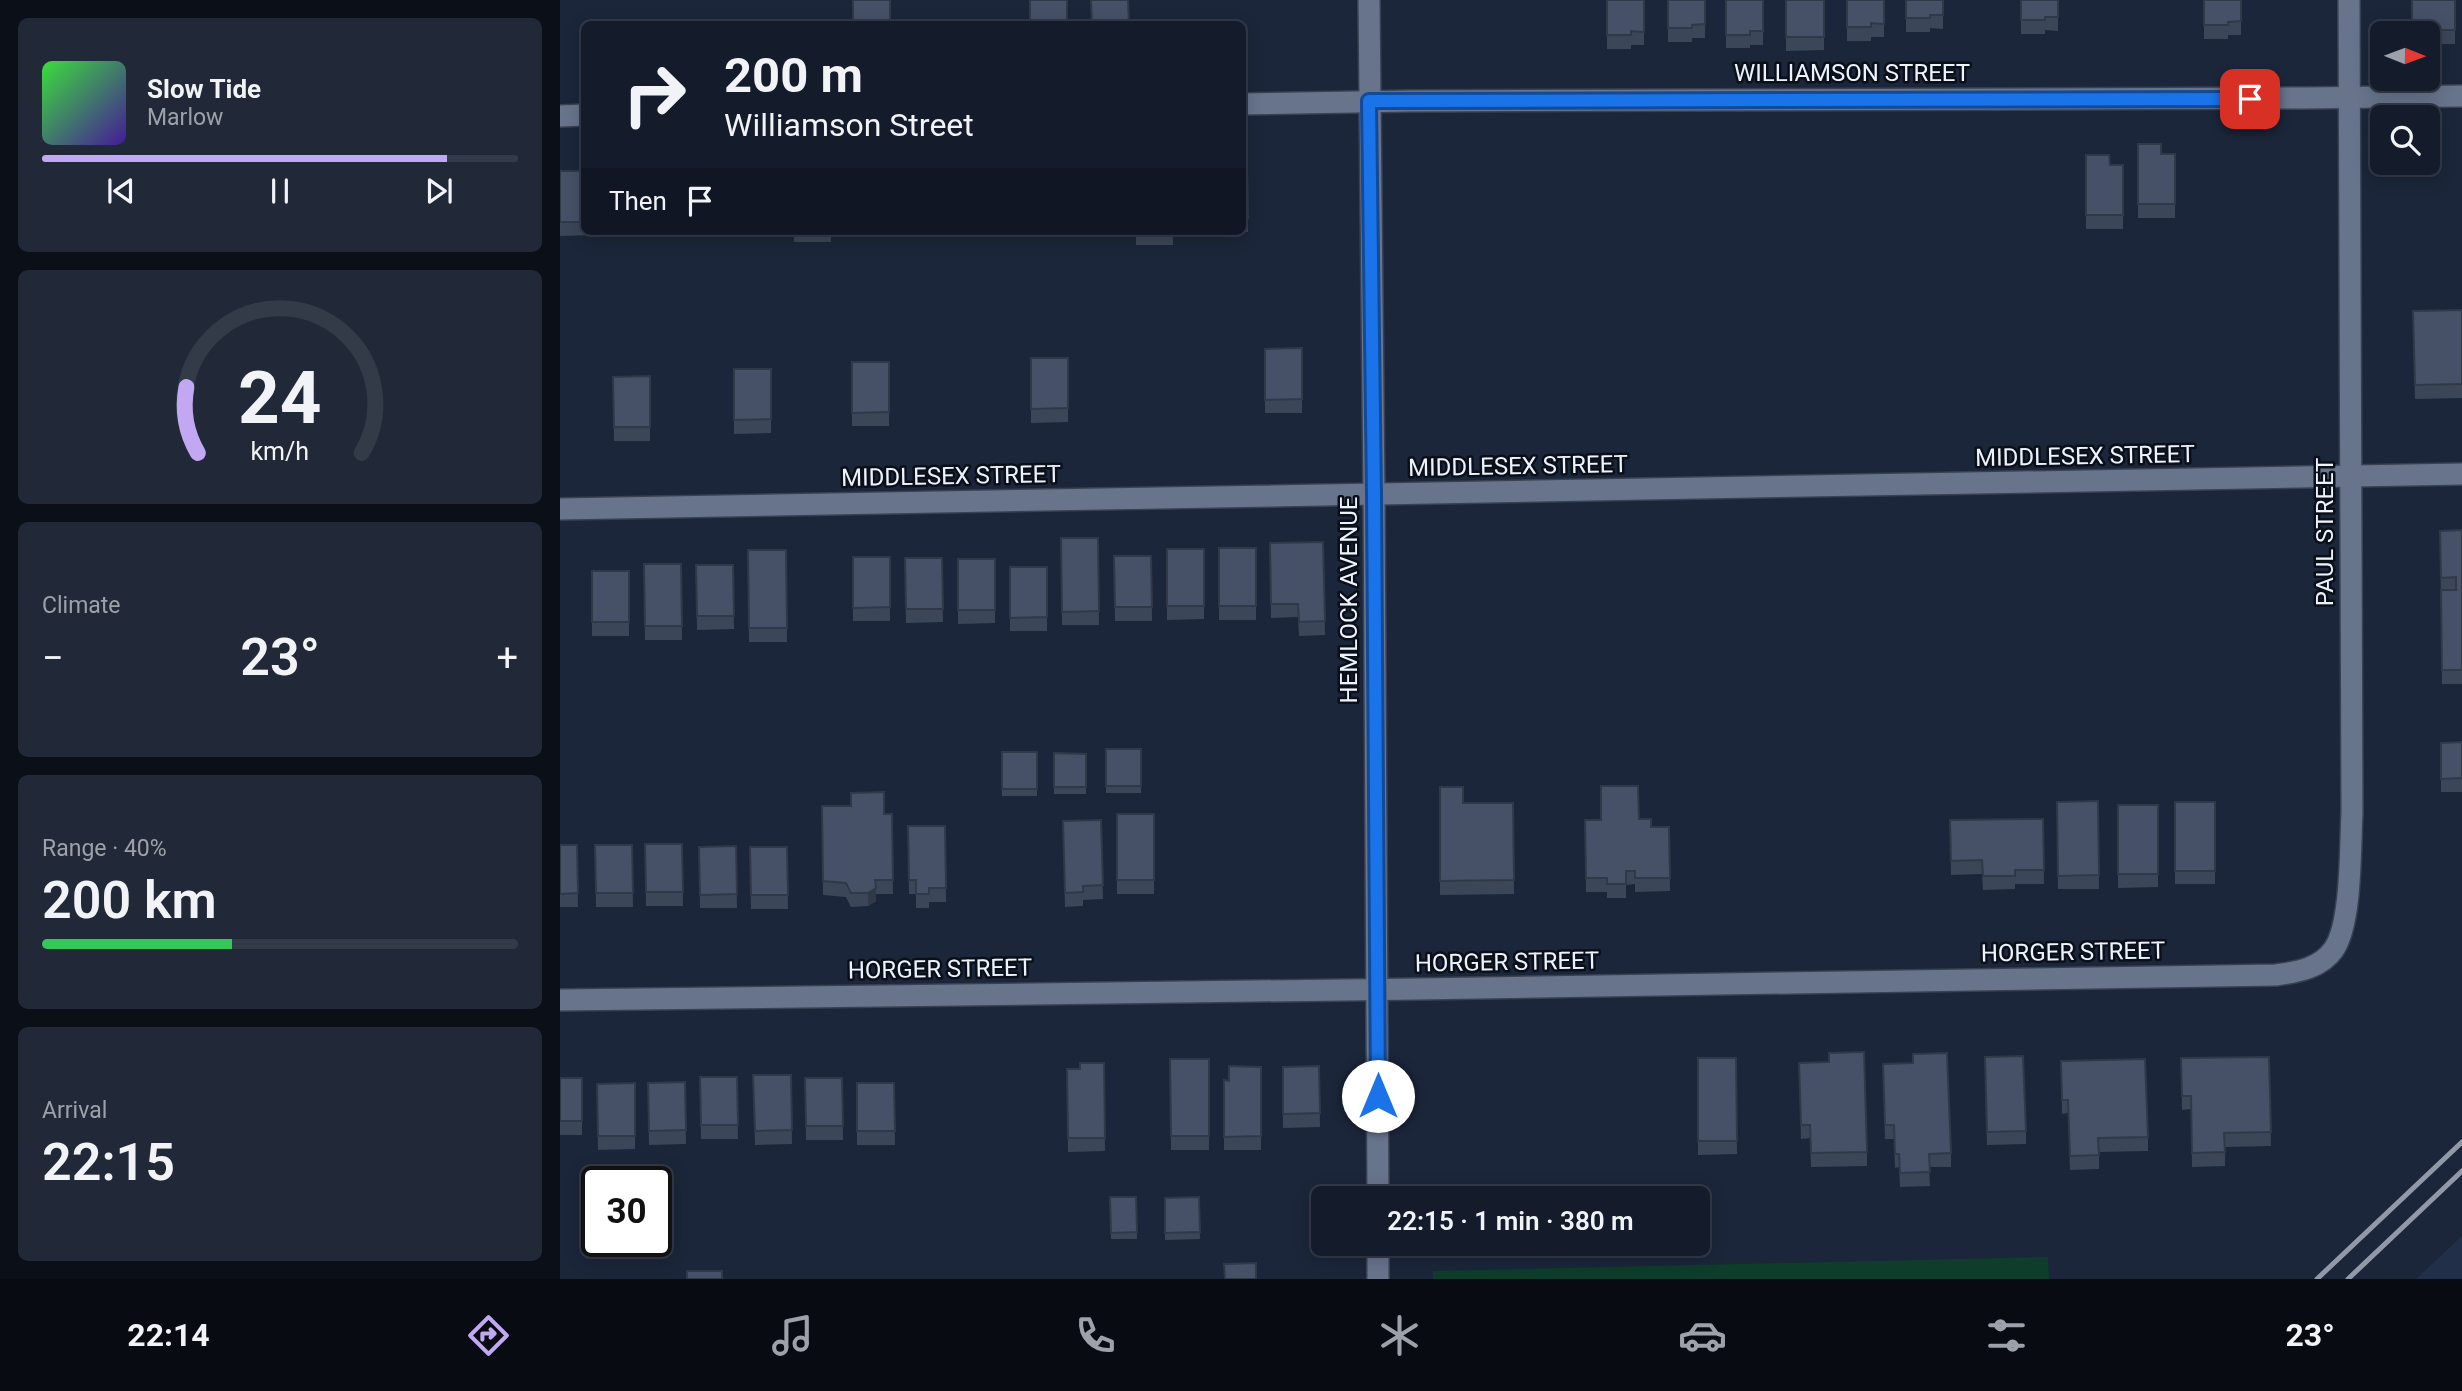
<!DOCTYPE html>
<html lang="en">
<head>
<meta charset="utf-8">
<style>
	body { margin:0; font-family:Roboto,sans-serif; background:#212938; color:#f1f3f6; height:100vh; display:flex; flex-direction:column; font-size:26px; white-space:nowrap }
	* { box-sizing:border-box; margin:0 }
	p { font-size:23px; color:#9da1a9 }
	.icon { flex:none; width:38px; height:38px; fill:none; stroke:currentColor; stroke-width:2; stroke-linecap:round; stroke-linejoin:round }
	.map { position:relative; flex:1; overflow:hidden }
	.details { display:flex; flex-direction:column; gap:18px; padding:18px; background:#0b0f18; width:560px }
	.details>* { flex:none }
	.hud { position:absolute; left:21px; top:21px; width:665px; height:214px; border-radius:10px; box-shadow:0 4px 18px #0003,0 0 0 2px #333a48; background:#141c2c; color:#f1f3f6; overflow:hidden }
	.needle { width:46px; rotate:91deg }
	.buttons { position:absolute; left:1810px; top:21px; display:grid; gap:14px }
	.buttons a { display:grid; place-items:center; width:70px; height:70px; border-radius:10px; background:#141c2c; box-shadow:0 4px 18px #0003,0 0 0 2px #333a48; font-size:35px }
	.speed { position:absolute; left:21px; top:1166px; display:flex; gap:14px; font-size:35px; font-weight:700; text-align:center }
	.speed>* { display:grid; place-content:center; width:91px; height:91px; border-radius:50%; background:#141c2c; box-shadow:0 4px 18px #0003,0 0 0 2px #333a48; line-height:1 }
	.speed .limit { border:4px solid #111; border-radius:10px; background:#fff; color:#111 }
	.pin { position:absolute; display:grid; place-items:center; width:60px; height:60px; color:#fff; margin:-30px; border-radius:14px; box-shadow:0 4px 10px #0006 }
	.me { position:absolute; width:77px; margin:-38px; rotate:0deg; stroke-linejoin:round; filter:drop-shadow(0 0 5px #0008) }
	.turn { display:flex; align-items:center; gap:24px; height:147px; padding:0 28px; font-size:32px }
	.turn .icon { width:91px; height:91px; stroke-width:2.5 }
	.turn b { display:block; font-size:49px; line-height:60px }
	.then { display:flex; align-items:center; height:66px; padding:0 28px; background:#0003; gap:14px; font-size:26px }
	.big { font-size:52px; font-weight:600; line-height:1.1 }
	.details .widget { flex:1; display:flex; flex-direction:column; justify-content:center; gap:10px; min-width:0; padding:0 24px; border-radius:10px; background:#212938 }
	.details .dial { align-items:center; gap:0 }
	.dial svg { height:182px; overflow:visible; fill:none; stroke:#333a48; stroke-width:7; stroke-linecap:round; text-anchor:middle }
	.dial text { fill:#f1f3f6; stroke:none }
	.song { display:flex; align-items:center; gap:21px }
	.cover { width:84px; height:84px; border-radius:10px; background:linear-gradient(135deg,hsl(120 70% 55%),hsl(260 70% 35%)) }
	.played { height:7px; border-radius:4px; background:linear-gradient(90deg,#c2a8f2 85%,#333a48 85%) }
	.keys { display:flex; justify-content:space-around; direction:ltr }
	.heat { display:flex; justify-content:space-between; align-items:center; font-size:38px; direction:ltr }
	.charge { height:10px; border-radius:5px; background:linear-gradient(90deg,#34c759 40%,#333a48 0) }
	.trip { position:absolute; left:751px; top:1186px; width:399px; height:70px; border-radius:10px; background:#141c2c; box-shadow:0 4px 18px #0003,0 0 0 2px #333a48; font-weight:600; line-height:70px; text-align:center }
	.menu { display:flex; height:112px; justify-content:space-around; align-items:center; background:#080b12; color:#9da1a9 }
	.menu .icon { width:49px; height:49px }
	.menu .current { color:#c2a8f2 }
	.menu b { font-size:32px; color:#f1f3f6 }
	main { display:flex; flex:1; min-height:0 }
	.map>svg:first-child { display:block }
</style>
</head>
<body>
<main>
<section class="details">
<div class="widget">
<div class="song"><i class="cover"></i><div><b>Slow Tide</b><p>Marlow</p></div></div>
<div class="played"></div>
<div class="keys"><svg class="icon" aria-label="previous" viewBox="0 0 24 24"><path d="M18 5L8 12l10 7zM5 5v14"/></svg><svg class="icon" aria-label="pause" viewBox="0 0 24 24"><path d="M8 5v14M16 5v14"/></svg><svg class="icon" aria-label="next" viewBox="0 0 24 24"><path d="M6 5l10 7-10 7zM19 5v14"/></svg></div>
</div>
<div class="widget dial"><svg viewBox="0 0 100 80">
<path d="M14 69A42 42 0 1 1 86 69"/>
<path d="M14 69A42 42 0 0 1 9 40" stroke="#c2a8f2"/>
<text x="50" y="56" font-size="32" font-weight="700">24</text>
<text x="50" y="72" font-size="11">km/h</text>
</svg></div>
<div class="widget"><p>Climate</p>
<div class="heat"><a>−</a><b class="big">23°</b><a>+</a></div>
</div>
<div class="widget"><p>Range · 40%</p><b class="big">200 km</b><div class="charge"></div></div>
<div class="widget"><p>Arrival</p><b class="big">22:15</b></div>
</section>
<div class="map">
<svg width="1902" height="1279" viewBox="0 0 1902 1279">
	<rect width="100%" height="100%" fill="#1b263a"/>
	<!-- built -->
	<polygon fill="#222f48" points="1902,1236 1902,1279 1856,1279"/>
	<!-- green -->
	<polygon fill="#0e3d2b" points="1488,1257 1489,1279 873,1279 873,1271"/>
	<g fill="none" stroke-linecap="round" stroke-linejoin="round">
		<!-- minor casing -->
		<g stroke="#394051" stroke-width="24">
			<g id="minor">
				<polyline points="809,0 814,494 818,1199"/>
				<polyline points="682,104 851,101 1746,98 1902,96"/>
				<polyline points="0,116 24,115"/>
				<polyline points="0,509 1902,474"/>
				<path d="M 0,1000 L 858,989 L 1716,975 C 1738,972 1761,968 1774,949 C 1792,922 1790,847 1792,813 L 1789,0"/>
				<polyline points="818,1244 818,1279"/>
			</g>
		</g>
		<!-- minor -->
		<use href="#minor" stroke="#67748c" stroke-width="21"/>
		<!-- rail -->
		<g stroke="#9199a8" stroke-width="5">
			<polyline points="1757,1279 1902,1142"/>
			<polyline points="1788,1279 1902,1171"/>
		</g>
	</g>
	<!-- wall -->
	<g fill="#3c4659">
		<polygon points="1047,0 1084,0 1084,45 1071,45 1071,49 1047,49"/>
		<polygon points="1108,0 1145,0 1145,38 1132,38 1132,42 1108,42"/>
		<polygon points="1166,0 1203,0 1203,45 1190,45 1190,48 1166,48"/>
		<polygon points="1226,0 1264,0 1264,50 1226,51"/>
		<polygon points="1287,0 1324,0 1324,37 1311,37 1311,41 1287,41"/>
		<polygon points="1346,0 1383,0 1383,29 1370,28 1370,32 1346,32"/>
		<polygon points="1461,0 1498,0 1498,31 1485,30 1485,34 1461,34"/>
		<polygon points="1644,0 1681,0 1681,35 1668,35 1668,39 1644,39"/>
		<polygon points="1852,0 1895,0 1895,44 1867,44 1867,33 1852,33"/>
		<polygon points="1578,144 1601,154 1615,154 1615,218 1578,218"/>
		<polygon points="682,155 685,163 687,163 688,232 651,233 651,231 682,231"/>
		<polygon points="1526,155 1550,165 1563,165 1563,229 1526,229"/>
		<polygon points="0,171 24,171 24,231 32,231 32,235 0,236"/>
		<polygon points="116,231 153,231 153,232 116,233"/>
		<rect x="234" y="231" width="37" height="11"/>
		<rect x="292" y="231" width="37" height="5"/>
		<rect x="473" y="231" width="37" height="1"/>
		<rect x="576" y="231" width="37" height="14"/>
		<polygon points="1902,310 1902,398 1855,399 1853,311"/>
		<polygon points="742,348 742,413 705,413 705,349"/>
		<polygon points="471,358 508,358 508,422 471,423"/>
		<rect x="292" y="362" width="37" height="64"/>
		<polygon points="174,369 211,369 211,433 174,434"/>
		<polygon points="90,376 90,441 54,441 53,377"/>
		<polygon points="1902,530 1902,684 1882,684 1880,531"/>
		<polygon points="501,538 538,538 539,625 502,625"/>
		<polygon points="763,542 765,635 739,636 738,617 711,618 710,543"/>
		<rect x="659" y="548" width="37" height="72"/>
		<polygon points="607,549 644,549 644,619 607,620"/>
		<polygon points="188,550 226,550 227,642 189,642"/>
		<polygon points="554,556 591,556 592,621 555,621"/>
		<rect x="293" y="557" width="37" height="64"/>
		<polygon points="345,558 382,558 383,622 346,623"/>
		<polygon points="398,559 435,559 435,623 398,624"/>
		<polygon points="84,564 121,564 122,640 85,640"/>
		<polygon points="136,565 173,565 174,629 137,630"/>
		<rect x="450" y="567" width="37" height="64"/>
		<rect x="32" y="571" width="37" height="65"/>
		<polygon points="1902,742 1902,792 1881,792 1881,743"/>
		<rect x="546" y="749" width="35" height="44"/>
		<rect x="442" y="752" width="35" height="44"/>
		<polygon points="494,753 526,754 526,794 494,794"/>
		<polygon points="880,787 903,803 953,803 954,894 880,895"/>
		<polygon points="1538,801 1539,889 1498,889 1497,802"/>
		<rect x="1615" y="802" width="40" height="82"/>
		<polygon points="1558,805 1598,805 1598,887 1558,888"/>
		<polygon points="262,806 324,814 332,814 333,894 316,894 316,901 308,906 291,907 286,897 263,895"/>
		<rect x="557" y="814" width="37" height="80"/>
		<polygon points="1079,819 1091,827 1109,827 1110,891 1075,892 1075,884 1066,885 1066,898 1047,898 1047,892 1026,892 1025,820"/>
		<polygon points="1483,819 1484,884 1455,884 1455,889 1423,890 1422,874 1391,875 1390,820"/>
		<polygon points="541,820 543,899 523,900 523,906 505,907 503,821"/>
		<polygon points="348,826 385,826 386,902 369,902 369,908 356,908 356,894 349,894"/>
		<polygon points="85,844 122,844 123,906 86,906"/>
		<polygon points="0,845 17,845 18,907 0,907"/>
		<polygon points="35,845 72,845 73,907 36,907"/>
		<polygon points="176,846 177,908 140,908 139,847"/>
		<polygon points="190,847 227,847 228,909 191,909"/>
		<polygon points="1709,1057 1711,1146 1665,1147 1665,1166 1632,1167 1631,1109 1622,1110 1621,1058"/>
		<polygon points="1138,1058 1176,1058 1177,1154 1138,1155"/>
		<polygon points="610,1059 649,1059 649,1150 611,1150"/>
		<polygon points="1501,1061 1588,1137 1588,1151 1539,1152 1539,1169 1510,1170 1508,1113 1502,1114"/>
		<polygon points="1269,1062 1307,1152 1307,1166 1251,1167 1250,1138 1241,1139 1239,1063"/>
		<polygon points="544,1063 545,1151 508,1152 507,1069 520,1069"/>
		<polygon points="1323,1064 1391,1153 1391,1167 1369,1167 1370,1186 1340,1187 1339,1167 1335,1168 1334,1139 1325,1139"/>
		<polygon points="759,1066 760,1127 723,1128 723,1067"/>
		<polygon points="701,1067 701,1150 664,1150 664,1080 669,1081"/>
		<polygon points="1425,1071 1466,1131 1466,1144 1427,1145"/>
		<polygon points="193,1075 231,1075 232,1144 195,1145"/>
		<polygon points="140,1077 177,1077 178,1139 141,1139"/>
		<rect x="0" y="1078" width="22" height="57"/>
		<polygon points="245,1078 282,1078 283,1140 246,1140"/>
		<polygon points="125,1082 126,1144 89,1145 88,1083"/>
		<polygon points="75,1083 75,1149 38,1150 37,1084"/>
		<polygon points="297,1083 334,1083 335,1145 297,1145"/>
		<polygon points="550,1197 576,1197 577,1239 551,1239"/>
		<polygon points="639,1197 640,1239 605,1240 605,1198"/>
	</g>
	<!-- shaded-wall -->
	<polygon fill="#313949" points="316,888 316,901 308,906 308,893"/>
	<!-- building -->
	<g fill="#465168" stroke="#313949" stroke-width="2">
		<rect x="293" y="0" width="37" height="24"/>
		<rect x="470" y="0" width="37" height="24"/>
		<polygon points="531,0 568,0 569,24 532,24"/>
		<polygon points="1047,0 1084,0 1084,32 1071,31 1071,35 1047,35"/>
		<polygon points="1108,0 1145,0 1145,24 1132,25 1132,28 1108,28"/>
		<polygon points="1166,0 1203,0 1203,31 1190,31 1190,35 1166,35"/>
		<rect x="1226" y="0" width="38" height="37"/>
		<polygon points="1287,0 1324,0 1324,24 1311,23 1311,27 1287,27"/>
		<polygon points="1346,0 1383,0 1383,15 1370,15 1370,18 1346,18"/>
		<polygon points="1461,0 1498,0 1498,17 1485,17 1485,20 1461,20"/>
		<polygon points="1644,0 1681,0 1681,21 1668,22 1668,25 1644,25"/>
		<rect x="1852" y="0" width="43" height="30"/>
		<polygon points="1578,144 1601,144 1601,154 1615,154 1615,204 1578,204"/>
		<polygon points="682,155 684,155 685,163 687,163 688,218 682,218"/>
		<polygon points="1526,155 1549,155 1550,165 1563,165 1563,215 1526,215"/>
		<rect x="0" y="171" width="24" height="51"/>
		<polygon points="576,231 613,231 576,232"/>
		<polygon points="1902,310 1902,384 1855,385 1853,311"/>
		<polygon points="742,348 742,399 705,400 705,349"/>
		<polygon points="471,358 508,358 508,408 471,409"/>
		<polygon points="292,362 329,362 329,412 292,413"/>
		<polygon points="174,369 211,369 211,419 174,420"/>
		<polygon points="90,376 90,427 54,427 53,377"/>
		<polygon points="1902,530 1902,670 1882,670 1881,590 1896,590 1896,577 1881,578 1880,531"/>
		<polygon points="501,538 538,538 539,611 502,612"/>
		<polygon points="763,542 765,621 739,622 738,604 711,604 710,543"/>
		<rect x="659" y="548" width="37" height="58"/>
		<rect x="607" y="549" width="37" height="57"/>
		<polygon points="188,550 226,550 227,628 189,628"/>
		<polygon points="554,556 591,556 592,607 555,607"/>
		<polygon points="293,557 330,557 330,607 293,608"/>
		<polygon points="345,558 382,558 383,609 346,609"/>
		<rect x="398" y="559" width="37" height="51"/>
		<polygon points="84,564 121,564 122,626 85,626"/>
		<polygon points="136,565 173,565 174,616 137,616"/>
		<polygon points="450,567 487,567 487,617 450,618"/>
		<rect x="32" y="571" width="37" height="51"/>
		<polygon points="1902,742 1902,778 1881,779 1881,743"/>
		<rect x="546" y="749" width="35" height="37"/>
		<rect x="442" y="752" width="35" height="37"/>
		<polygon points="494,753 526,754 526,787 494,787"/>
		<polygon points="1041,786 1078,786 1079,819 1091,819 1091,827 1109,827 1110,878 1075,878 1075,871 1066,871 1066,884 1047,884 1047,878 1026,878 1025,820 1041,820"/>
		<polygon points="880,787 903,787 903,803 953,803 954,880 880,881"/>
		<polygon points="324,792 324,814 332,814 333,880 315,880 316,888 308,893 291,893 286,883 263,881 262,806 291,806 291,793"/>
		<polygon points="1538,801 1539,875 1498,876 1497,802"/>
		<rect x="1615" y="802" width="40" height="69"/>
		<rect x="1558" y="805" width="40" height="69"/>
		<rect x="557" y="814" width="37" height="66"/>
		<polygon points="1483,819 1484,870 1455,870 1455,876 1423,876 1422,860 1391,861 1390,820"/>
		<polygon points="541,820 543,885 523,886 523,892 505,893 503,821"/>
		<polygon points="348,826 385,826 386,888 369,888 369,894 356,894 356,880 349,880"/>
		<polygon points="85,844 122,844 123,892 86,892"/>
		<polygon points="0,845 17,845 18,893 0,894"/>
		<polygon points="35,845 72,845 73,893 36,893"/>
		<polygon points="176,846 177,894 140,895 139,847"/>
		<polygon points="190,847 227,847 228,895 191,895"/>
		<polygon points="1304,1052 1307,1152 1251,1153 1250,1125 1241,1125 1239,1063 1269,1062 1269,1053"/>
		<polygon points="1387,1053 1391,1153 1369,1154 1370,1172 1340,1173 1339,1154 1335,1154 1334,1125 1325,1125 1323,1064 1353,1063 1353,1054"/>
		<polygon points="1463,1056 1466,1131 1427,1132 1425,1057"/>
		<polygon points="1709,1057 1711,1132 1664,1133 1665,1152 1632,1153 1631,1096 1622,1096 1621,1058"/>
		<polygon points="1138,1058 1176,1058 1177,1141 1138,1141"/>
		<polygon points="610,1059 649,1059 649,1136 611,1136"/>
		<polygon points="1585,1059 1588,1137 1538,1138 1539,1155 1510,1156 1508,1100 1502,1100 1501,1061"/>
		<polygon points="520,1063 544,1063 545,1138 508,1138 507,1069 520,1069"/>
		<polygon points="669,1066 701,1067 701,1136 664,1137 664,1080 669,1081"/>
		<polygon points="759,1066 760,1113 723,1114 723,1067"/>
		<polygon points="193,1075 231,1075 232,1130 195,1131"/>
		<polygon points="140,1077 177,1077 178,1125 141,1125"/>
		<rect x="0" y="1078" width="22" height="43"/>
		<polygon points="245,1078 282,1078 283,1126 246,1126"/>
		<polygon points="125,1082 126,1130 89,1131 88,1083"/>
		<polygon points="75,1083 75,1136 38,1136 37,1084"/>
		<polygon points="297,1083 334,1083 335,1131 297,1131"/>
		<polygon points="550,1197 576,1197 577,1232 551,1233"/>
		<polygon points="639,1197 640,1232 605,1233 605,1198"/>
		<polygon points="696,1263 696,1279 665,1279 664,1264"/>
		<rect x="127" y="1271" width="35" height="8"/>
	</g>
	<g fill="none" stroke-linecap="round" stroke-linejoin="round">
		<!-- route casing -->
		<g stroke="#114b97" stroke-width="18">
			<polyline id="route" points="818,1096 814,495 809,101 1690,99"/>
		</g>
		<!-- route -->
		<use href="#route" stroke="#1a73e8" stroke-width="12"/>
	</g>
	<g text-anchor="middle" stroke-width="5" stroke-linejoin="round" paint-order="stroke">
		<!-- street labels -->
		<g font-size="24" fill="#edf3fe" stroke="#0a0f18">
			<text x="1292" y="81">WILLIAMSON STREET</text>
			<text transform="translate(1525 456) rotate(-1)" y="8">MIDDLESEX STREET</text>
			<text transform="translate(958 466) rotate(-1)" y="8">MIDDLESEX STREET</text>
			<text transform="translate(391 476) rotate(-1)" y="8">MIDDLESEX STREET</text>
			<text transform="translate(1765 532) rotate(-90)" y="8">PAUL STREET</text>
			<text transform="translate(789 600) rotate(-90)" y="8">HEMLOCK AVENUE</text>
			<text transform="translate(1513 952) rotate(-1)" y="8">HORGER STREET</text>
			<text transform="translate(947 962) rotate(-1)" y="8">HORGER STREET</text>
			<text transform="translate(380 969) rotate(-1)" y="8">HORGER STREET</text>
		</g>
	</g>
</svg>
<div class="buttons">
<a><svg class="needle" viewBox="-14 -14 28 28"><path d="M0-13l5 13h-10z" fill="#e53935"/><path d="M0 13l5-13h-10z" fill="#9da1a9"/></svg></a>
<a><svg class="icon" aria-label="search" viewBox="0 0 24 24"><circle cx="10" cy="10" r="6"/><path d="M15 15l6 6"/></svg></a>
</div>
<div class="speed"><div class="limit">30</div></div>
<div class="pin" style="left:1690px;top:99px;background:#d93025"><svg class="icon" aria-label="arrive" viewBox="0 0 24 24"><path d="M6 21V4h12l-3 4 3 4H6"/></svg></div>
<svg class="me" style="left:818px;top:1096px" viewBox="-20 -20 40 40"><circle r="19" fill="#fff"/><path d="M0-13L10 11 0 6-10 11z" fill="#1a73e8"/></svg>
<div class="trip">22:15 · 1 min · 380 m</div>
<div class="hud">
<div class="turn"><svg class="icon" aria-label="right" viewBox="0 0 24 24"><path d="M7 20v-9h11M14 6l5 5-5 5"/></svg><div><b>200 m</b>Williamson Street</div></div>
<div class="then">Then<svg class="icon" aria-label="arrive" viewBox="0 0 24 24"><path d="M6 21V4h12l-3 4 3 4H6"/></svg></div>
</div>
</div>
</main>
<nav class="menu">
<b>22:14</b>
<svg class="icon current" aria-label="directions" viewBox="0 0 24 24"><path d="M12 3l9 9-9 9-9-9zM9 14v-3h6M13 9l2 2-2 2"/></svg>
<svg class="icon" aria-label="music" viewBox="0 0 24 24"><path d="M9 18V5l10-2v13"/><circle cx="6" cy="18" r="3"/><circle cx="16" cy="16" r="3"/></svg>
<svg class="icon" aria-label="phone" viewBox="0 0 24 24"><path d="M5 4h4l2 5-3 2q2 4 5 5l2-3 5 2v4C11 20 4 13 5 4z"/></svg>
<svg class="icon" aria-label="climate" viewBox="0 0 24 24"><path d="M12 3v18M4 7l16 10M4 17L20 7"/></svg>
<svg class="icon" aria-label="car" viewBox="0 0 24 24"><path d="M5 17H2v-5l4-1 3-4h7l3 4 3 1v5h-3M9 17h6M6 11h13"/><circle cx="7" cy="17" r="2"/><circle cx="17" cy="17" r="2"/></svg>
<svg class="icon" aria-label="filters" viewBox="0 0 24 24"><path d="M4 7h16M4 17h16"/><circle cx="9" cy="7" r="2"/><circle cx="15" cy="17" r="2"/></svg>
<b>23°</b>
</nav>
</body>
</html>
